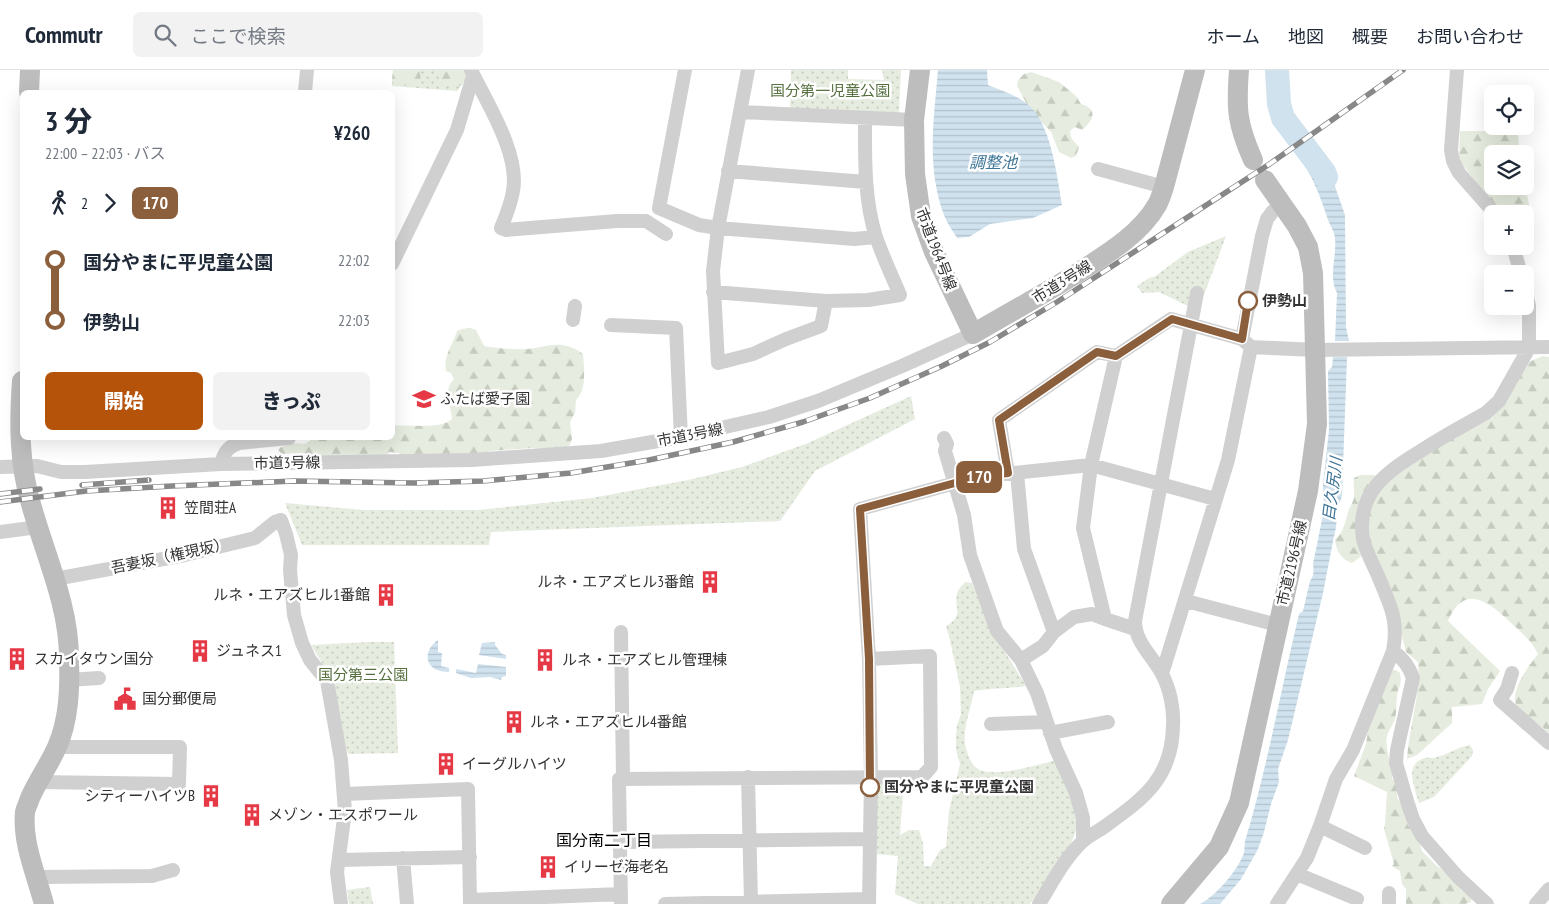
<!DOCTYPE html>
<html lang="ja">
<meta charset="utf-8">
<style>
body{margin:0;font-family:"PT Sans Narrow","Noto Sans JP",sans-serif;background:#f2f2f3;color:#1f2937;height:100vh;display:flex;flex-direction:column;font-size:19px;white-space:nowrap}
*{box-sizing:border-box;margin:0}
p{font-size:16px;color:#747a83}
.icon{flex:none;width:28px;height:28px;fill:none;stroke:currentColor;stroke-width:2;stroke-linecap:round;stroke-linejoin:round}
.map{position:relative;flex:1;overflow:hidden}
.details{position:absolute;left:20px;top:20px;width:375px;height:350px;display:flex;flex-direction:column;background:#fff;border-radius:8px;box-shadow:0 5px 20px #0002}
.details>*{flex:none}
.badge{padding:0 10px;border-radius:8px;font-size:18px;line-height:32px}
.controls{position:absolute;left:1484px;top:15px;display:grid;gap:10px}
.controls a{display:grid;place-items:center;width:50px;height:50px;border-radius:8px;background:#fff;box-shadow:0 5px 20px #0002;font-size:25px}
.map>.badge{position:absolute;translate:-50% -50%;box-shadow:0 0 0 2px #fff}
.legs{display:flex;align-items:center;gap:8px;height:55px;padding:0 25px;font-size:16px}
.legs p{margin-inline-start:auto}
.summary{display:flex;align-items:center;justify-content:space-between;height:85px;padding:0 25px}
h1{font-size:28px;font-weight:800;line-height:38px}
.primary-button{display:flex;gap:10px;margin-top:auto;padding:10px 25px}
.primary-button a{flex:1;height:58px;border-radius:8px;background:#b45309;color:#fff;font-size:20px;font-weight:800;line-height:58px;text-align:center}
.primary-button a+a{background:#f2f2f3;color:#1f2937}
ul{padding:0 25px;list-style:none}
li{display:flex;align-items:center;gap:18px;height:60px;font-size:19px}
li i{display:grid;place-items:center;width:8px;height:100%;margin:0 6px;background:currentColor}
li i::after{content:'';width:12px;height:12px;margin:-6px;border:4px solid;border-radius:50%;background:#fff}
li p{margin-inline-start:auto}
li:first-child i{background:linear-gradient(#0000 50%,currentColor 0)}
li:last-child i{background:linear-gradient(currentColor 50%,#0000 0)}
header{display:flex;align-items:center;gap:30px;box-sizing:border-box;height:70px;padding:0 25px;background:#fff;border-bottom:1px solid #e0e1e3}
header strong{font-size:24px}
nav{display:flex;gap:28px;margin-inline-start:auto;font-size:18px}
.search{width:350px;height:45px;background:#f2f2f3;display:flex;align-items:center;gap:12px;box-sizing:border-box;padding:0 18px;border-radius:8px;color:#747a83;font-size:19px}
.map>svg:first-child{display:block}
</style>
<header>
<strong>Commutr</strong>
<div class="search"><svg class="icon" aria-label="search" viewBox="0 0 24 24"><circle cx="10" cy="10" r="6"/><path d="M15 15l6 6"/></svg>ここで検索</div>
<nav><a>ホーム</a><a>地図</a><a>概要</a><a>お問い合わせ</a></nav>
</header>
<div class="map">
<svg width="1549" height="834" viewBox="0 0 1549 834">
<defs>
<pattern id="grass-dots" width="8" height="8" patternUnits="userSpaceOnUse" patternTransform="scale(1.25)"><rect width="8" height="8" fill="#e6ecdf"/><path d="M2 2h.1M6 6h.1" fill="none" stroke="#c6cbc0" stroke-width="1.8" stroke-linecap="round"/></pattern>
<pattern id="forest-firs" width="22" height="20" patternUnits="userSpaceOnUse" patternTransform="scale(1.25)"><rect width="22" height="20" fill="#e6ecdf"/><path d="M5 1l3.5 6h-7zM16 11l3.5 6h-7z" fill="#c6cbc0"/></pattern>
<pattern id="water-rules" width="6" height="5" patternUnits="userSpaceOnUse" patternTransform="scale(1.25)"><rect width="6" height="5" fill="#cfe2ee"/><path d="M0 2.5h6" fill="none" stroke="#b2c2cd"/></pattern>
</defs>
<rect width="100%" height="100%" fill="#fff"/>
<!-- grass -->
<path fill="url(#grass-dots)" d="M393,0H464L467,7L457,21L392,16Z
M791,0H848V9L884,10L882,0H901L899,43L790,39Z
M1226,166L1204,225L1190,222L1188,236L1159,222L1142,223L1137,216L1149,208L1154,207L1188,182Z
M911,326L915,349L815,401L780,451L491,462L489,475H302L285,433L363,440H478L592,428L688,410L742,397L808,373Z
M965,512L972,513L997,569L1026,616C1008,619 991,618 974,621C971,638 963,657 965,674C967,683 971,697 980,700C997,707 1038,695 1056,690C1063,703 1075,733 1077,747C1079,756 1074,767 1070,775L1030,834H918L895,824L898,786L877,784L874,709H904L900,765L909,760H919L923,773L924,796H931L940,780L946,777L949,741L960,694L956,680V667L957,655L961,644L960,617L950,570L946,556C966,545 952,537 958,521C959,518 963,515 965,512Z
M369,572H394L398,683L348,684L343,667L332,609L311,575Z
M1470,675L1473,680L1472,686L1434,727L1419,733C1415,719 1403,694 1425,688C1429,687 1433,689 1437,687C1448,684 1458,677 1470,675Z
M370,817L373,834H349L347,820Z"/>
<!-- forest -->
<path fill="url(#forest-firs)" d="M393,0H420L421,15L394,16L392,10Z
M439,0H466L467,4L462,15L457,17L452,15H443L438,5Z
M1031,2L1059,12L1076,26L1081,34C1099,39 1093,51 1082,60L1075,57L1070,61L1071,68L1079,77L1076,86L1071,88L1059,82L1051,62L1030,40L1017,16L1018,10L1024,4Z
M1460,61H1503L1518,65L1520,84H1492V116L1525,115L1533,154L1528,167L1525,168V144H1500L1459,90Z
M469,258L476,260L484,276C498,278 512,280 527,279C548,277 562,268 583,284C584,298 587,320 576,330L575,343L570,352L572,369L569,376L561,381L533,378L490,381L484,384L403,387L399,383L389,382L380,391L309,386L305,383L282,384L278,380L279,378L292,373L305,374L314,368H392L393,356C408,354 440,360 452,349C451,335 442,322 454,309L451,303L446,301C443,285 453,275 457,261L462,259Z
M1543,286L1549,287V663C1541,654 1529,650 1521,642C1504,627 1528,597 1538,584C1532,571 1521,562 1510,552C1488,531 1464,513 1448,551L1500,601L1488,619L1482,634L1452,637V653L1417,685L1407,689C1409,657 1421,625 1418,592L1406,582L1400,559L1368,470L1370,434L1393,403L1447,370L1492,348L1507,329L1526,293Z
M1360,405H1375L1376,408L1363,485L1352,493C1342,490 1336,481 1335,470C1337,467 1341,464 1342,461C1345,454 1347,446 1349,439C1351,435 1353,432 1354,428C1355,421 1353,415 1354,408Z
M1390,600H1396L1400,603C1402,617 1399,614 1397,625C1396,633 1397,641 1395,649C1393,655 1388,661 1387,667C1384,681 1394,695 1392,709C1399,714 1399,718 1397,727L1404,739V745L1408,755L1418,768L1422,781L1437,796L1454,809L1461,820L1472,827L1471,832L1465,834H1406V819L1402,814L1400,801L1392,796L1394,794L1384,759L1385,754L1387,722L1354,706L1366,674L1368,661Z"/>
<!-- water -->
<path fill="url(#water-rules)" d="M938,0H987L988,15C1001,20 1015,25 1026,33C1051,51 1057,106 1062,135L1033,148L990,154L969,167L957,168C953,161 947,153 944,145C926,98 934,48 938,0Z
M1269,0H1285L1287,27L1284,28C1281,47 1294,48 1301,61L1288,70L1275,47L1272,39Z
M1314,76L1331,105L1345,145L1346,257L1349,271H1335L1337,223C1328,206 1337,187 1335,169C1335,162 1329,154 1327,147C1320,126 1313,106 1299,88Z
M1333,287H1347L1342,425C1341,431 1338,436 1338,441C1336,450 1337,457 1334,466L1323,523L1288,670L1278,699L1279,712L1271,734L1264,762L1258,779L1248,797L1241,809L1220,834H1200C1216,826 1238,800 1244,783C1245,778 1244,772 1246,768C1268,694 1281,619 1299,544L1303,541L1310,511C1314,506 1314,501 1313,494L1324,440L1323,415L1329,360L1328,301L1332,297Z
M438,570V582L442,583L441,596L449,598V602C445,602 440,601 437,600C422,593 427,577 438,570Z
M495,572V575L502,584L506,585V589L479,585L482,573Z
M478,594L506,597V606L502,607L501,610L490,607L471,608L456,603V599L476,603Z"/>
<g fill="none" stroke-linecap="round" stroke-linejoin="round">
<!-- river -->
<path stroke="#cfe2ee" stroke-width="24" d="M1277,0L1279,34L1283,48L1324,102L1326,107"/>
<!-- street -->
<path stroke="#d0d0d0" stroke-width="14" d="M471,0C487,33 520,84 513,121C511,134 506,146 501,158L506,160L617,151H646L666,164
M685,0L659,138L699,155L718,158L854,169L876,167
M748,0L718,158L713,201L718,293L753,284L786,269L821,256L826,231
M1457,0L1451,80L1453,91L1459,103L1495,144
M305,22L307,0
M740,42L914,50
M1098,99L1164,117
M728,101L866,112
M1513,176L1521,204
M392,194L457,60L473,6
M713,222L826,231L868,230L900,225C892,206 883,187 876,167C864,129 865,89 865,49
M573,250L575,236
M611,255L676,258L681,367
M1242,269L1262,166L1267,149L1273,141L1282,135
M944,368L947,374L945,381L964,445L970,485L997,561L1021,590L1037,623L1056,679L1076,723L1083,748V771
M221,394C224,383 227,377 239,373L289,368
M0,397L37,396L61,402H85L221,394L472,390L601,381L681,367L769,347L818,331L902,296L973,264
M1008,403L999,350L1097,282L1116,286
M1017,403L1024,479L1054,562
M0,462L38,457
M55,509L185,485L255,468L275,452L281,450L286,464L291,485L290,500L294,545L302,573L310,590L327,611L341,690L345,741L337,802L341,834
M1186,531L1278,555
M1135,559L1105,549L1083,458L1091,395L1116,286L1171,249L1242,269L1251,277L1316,280L1549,277
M621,562L623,708
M1393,581C1403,588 1409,596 1413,608L1397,680L1396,693L1407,731L1413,749L1422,766L1458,807L1487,834
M1021,590L1043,576L1054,562L1074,547L1092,544L1105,549
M1512,603L1507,619L1500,630L1549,673
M1162,604L1228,390L1251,277
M69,610L99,608
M991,654L1047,652
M1050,663L1108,652
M748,707L751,832
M37,712L179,714L180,677H57
M344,724L468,719L470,834
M1320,756L1365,778
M620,772L869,769
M403,788L407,834
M340,790L470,787
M1297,804L1357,829
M36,807L152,806L173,800
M1389,823V834
M470,830L621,824
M621,834L619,709L922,707L931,697L930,586L869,589
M665,834L869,829
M869,834L871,707L869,589L860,439L955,413L965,408L1091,395L1215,429
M1039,834C1052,813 1064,789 1082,772C1088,766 1097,762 1104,757C1143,729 1172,709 1173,656C1174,639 1170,619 1162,604C1153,586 1135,573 1135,551L1197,223
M1277,834L1307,788L1320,756L1336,709L1353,680L1393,581C1399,550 1390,535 1379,508C1374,496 1366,482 1363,469C1355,420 1391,399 1427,377C1446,365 1466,354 1486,343L1499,331L1529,278V236L1525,218
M1536,834L1549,819"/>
<!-- secondary -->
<path stroke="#bdbdbd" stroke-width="20" d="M920,0L914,50L915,104L921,146L934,182L973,264C1007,244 1042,225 1076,204C1104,186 1140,165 1157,135C1160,130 1162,123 1164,117L1195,0
M1239,0C1236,39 1237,54 1253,90
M29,22L30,0
M22,311C19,352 19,394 31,434C45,485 69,535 69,588C70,618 69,650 57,677C49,695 38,710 30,728C29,732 26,737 25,742C22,773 36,804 44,834
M1171,834L1219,777L1239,733L1308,421L1317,354L1313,203L1308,177L1297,156L1265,110"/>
<defs>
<path id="rail" d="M82,415L149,410
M0,424L40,419
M0,432L86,421L172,416L294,411L414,413L483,411L571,403L649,390L733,372L803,352L870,328L942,296L990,272L1057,232L1271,93L1403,0"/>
</defs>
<!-- rail casing -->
<use href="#rail" stroke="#888" stroke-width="5.5"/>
<!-- rail -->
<use href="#rail" stroke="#fff" stroke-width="4" stroke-dasharray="11" stroke-linecap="butt"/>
</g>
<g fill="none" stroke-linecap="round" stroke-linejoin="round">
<defs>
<path id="line-1" d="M870,717L869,589L860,439L955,413L965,408L1008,403L999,350L1097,282L1116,286L1172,249L1242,269L1248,231"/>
</defs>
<!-- line-1 casing -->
<use href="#line-1" stroke="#fff" stroke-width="11"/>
<!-- line-1 -->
<use href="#line-1" stroke="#8b5e3c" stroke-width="8"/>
</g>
<!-- icons -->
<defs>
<symbol id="school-bare" viewBox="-9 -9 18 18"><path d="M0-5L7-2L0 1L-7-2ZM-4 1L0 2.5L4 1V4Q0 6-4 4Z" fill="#e63946" stroke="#fff" stroke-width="2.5" paint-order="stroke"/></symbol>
<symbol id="building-bare" viewBox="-9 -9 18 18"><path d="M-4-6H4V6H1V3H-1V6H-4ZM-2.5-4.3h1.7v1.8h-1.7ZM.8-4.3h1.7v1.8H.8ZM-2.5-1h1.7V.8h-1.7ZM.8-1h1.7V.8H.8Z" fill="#e63946" stroke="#fff" stroke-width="2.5" paint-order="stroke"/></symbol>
<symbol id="civic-bare" viewBox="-9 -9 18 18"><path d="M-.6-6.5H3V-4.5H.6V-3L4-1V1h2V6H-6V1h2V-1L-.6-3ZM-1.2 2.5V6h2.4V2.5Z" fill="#e63946" stroke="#fff" stroke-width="2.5" paint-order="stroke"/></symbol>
</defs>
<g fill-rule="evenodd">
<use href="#school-bare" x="408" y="313" width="32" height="32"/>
<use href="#building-bare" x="152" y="422" width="32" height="32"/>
<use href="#building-bare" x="694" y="496" width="32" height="32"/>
<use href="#building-bare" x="370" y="509" width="32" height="32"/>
<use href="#building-bare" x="184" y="565" width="32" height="32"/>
<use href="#building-bare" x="1" y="573" width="32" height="32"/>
<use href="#building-bare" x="529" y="574" width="32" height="32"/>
<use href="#civic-bare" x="109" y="613" width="32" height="32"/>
<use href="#building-bare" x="498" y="636" width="32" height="32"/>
<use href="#building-bare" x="430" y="678" width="32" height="32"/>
<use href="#building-bare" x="195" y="710" width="32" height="32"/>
<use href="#building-bare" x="236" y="729" width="32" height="32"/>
<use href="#building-bare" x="532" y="781" width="32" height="32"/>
</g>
<!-- markers -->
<g fill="#fff" stroke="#8b5e3c" stroke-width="2.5">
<circle cx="1248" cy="231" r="9"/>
<circle cx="870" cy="717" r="9"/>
</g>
<g text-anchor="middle" stroke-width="5" stroke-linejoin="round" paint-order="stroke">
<!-- park labels -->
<g font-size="15" fill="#56703f" stroke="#fff">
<text x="830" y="26">国分第一児童公園</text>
<text x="363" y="610">国分第三公園</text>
</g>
<!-- street labels -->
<g font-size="15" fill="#333" stroke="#fff">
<text transform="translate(936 179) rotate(69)" y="5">市道1964号線</text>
<text transform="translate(1062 212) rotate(-32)" y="5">市道3号線</text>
<text transform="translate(690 365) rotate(-11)" y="5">市道3号線</text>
<text transform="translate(287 393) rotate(-1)" y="5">市道3号線</text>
<text transform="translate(170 486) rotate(-12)" y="5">吾妻坂（権現坂）</text>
<text transform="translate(1292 493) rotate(-77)" y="5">市道2196号線</text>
</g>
<!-- stop labels -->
<g font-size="15" font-weight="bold" fill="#333" stroke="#fff" text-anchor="start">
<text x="1262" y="236">伊勢山</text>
<text x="884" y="722">国分やまに平児童公園</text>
</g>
<!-- poi labels -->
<g font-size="15" fill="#333" stroke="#fff" text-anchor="start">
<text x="440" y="334">ふたば愛子園</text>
<text x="184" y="443">笠間荘A</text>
<text x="694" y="517" text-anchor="end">ルネ・エアズヒル3番館</text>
<text x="370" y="530" text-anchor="end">ルネ・エアズヒル1番館</text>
<text x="216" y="586">ジュネス1</text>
<text x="34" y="594">スカイタウン国分</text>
<text x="562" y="595">ルネ・エアズヒル管理棟</text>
<text x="142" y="634">国分郵便局</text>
<text x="530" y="657">ルネ・エアズヒル4番館</text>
<text x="462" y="699">イーグルハイツ</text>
<text x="195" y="731" text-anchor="end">シティーハイツB</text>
<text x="268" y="750">メゾン・エスポワール</text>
<text x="564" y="802">イリーゼ海老名</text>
</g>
<!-- water labels -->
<g font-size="16" font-style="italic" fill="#3f7597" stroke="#fff">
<text x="993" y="98">調整池</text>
<text transform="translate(1332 419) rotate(-83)" y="6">目久尻川</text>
</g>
<!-- neighbourhood labels -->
<g font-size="16" fill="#000" stroke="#fff">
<text x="604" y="776">国分南二丁目</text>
</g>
</g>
</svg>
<div class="controls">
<a><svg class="icon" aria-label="locate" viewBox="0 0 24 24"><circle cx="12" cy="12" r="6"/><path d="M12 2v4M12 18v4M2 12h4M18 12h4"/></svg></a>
<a><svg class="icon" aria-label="layers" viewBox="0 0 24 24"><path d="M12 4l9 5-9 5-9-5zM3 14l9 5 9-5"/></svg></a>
<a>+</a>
<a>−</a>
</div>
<b class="badge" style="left:979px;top:407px;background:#8b5e3c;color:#fff">170</b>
<section class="details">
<div class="summary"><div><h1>3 分</h1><p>22:00 – 22:03 · バス</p></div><b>¥260</b></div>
<div class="legs"><svg class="icon" aria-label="walk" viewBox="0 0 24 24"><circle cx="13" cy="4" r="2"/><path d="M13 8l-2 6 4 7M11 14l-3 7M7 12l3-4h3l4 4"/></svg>2<svg class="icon" aria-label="forward" viewBox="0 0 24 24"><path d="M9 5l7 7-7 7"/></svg><b class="badge" style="background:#8b5e3c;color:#fff">170</b></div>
<ul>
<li><i style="color:#8b5e3c"></i><b>国分やまに平児童公園</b><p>22:02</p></li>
<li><i style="color:#8b5e3c"></i><b>伊勢山</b><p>22:03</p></li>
</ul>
<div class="primary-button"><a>開始</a><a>きっぷ</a></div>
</section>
</div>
